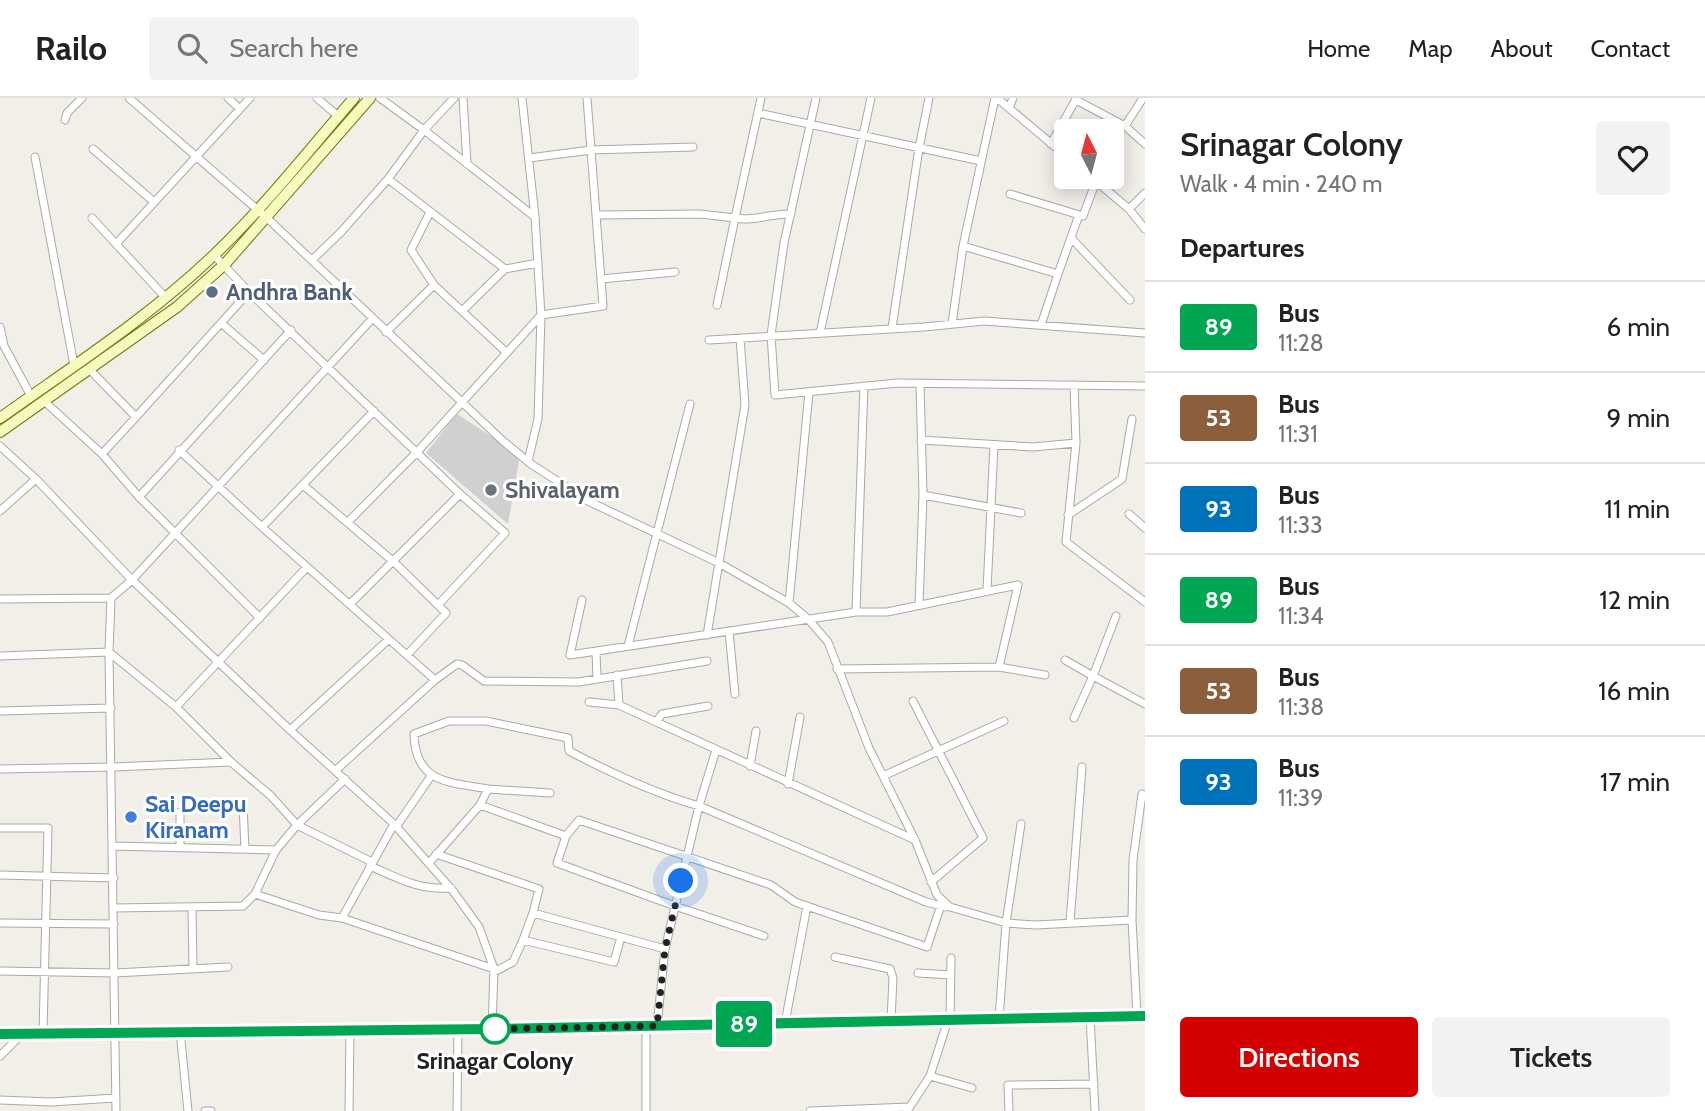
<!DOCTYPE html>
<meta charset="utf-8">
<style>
body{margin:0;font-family:Cabin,sans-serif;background:#f2f2f2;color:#222;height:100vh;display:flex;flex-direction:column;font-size:26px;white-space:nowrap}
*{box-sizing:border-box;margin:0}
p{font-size:23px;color:#767676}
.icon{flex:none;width:38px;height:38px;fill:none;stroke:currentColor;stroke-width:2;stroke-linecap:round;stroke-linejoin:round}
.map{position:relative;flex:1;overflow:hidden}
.panel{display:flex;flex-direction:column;background:#fff;width:560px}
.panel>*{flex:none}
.badge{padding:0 14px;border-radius:5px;font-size:24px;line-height:46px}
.needle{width:46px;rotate:354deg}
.fabs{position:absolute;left:1054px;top:21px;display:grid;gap:14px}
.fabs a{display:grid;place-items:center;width:70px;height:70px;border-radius:7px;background:#fff;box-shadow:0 4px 18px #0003;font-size:35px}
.you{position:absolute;width:35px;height:35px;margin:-18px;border:5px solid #fff;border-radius:50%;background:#1a73e8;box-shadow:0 0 0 10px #1a73e833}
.map>.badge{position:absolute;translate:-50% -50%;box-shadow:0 0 0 4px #fff}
h2{padding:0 35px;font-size:26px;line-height:63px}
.round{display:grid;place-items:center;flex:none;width:74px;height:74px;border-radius:7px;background:#f2f2f2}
.head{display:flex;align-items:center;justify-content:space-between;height:119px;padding:0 35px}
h1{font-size:33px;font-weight:600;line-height:52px}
.button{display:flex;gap:14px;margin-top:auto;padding:14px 35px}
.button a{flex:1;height:80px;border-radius:7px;background:#d40000;color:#fff;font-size:28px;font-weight:600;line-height:80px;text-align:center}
.button a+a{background:#f2f2f2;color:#222}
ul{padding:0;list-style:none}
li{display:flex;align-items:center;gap:21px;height:91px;padding:0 35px;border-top:2px solid #e0e0e0}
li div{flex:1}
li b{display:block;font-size:26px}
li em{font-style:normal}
li .badge{min-width:77px;font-weight:700;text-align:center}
header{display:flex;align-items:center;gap:42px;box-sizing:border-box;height:98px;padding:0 35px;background:#fff;border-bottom:2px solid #e0e0e0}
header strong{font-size:33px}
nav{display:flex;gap:38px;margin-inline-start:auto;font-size:24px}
.search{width:490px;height:63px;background:#f2f2f2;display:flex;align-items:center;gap:18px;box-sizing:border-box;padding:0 24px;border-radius:7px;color:#767676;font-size:26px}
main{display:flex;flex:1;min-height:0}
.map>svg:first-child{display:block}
</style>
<header>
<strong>Railo</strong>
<div class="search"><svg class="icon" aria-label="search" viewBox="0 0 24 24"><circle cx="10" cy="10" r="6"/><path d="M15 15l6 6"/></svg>Search here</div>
<nav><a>Home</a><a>Map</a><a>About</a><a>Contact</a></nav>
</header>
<main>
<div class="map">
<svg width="1145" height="1013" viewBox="0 0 1145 1013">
<rect width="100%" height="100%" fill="#f2efe9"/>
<!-- religious -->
<path fill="#d0d0d0" d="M457,316L520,357L508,426L426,355Z"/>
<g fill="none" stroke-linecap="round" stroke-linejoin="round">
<defs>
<path id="minor" d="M129,0L267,120L503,343L531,366L588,403L719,465L789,505L808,521L828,544L869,650L915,742L937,797L950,809L1006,825L1036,827L1132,822L1137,918
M228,0L240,11
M317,0L338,18
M380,0L424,32L535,119
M463,0L467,66
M522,0L535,119L541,217L603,208L587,0
M816,0L784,145L771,237L775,297L898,285L1145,288
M995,0L963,148L1058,176L1041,227
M997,0L1066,58
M1076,2L1125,28L1145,46
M1009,10L1013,0
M758,15L981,63
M65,22L67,15L82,0
M1125,28L1143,0
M1051,46L1076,1
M93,51L154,104
M35,59L74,267
M529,60L591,52L693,49
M1091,79L1129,111L1145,131
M388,81L505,171
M1010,96L1083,118L1096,83
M1129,111L1145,95
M430,114L411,152L434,187
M596,117L700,116L735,120L761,0
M92,120L165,199
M1072,141L1130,202
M116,146L250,0
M214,157L249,194L460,396L505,435L438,507
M312,162L341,134L388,81L424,32L454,0
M1058,176L1079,117
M601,181L675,174
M717,207L735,120C754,124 771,115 791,116
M462,213L505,171L538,165
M221,225L264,262
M952,226L963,148
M0,229L4,248L31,298
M892,230L919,50L929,0
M386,234L434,187L506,254
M820,235L871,0
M709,242L924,229L984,223L1145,235
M90,272L136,319L249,194
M1074,287L1076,345
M44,303L102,356L139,399L260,520
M921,342L1033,349L1076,345L1066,444L1145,504
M0,348L36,381L132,482L290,632L394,726L453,793L479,829L494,871L492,931
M179,352L262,429L435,582
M102,356L136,319
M528,363L538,321L541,217
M303,387L394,464L446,515L407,557
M923,397L1021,415
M139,399L291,232
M0,413L36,381
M1129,416L1145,430
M1068,417L1122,381L1132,321
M348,424L418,353L541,217
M262,429L374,313
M987,492L994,347
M0,501L111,500
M582,502L570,557L856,514H887L1018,487L999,569L837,571
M789,505L809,294
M350,506L460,396
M919,507L923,397L920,286
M856,514L864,288
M1116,518L1093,578L1145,606
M729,533L735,596
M707,537L745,307L740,240
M628,548L690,306
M596,553L597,580
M0,558L109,554L176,609L231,664L271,698L297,727L372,764
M1065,562L1093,578L1074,620
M999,569L1045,577
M617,577L619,607L915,742
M913,603L983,740L931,784
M589,604L619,607
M176,609L307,469
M0,613L111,610
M656,624L662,616L708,608
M290,632L388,542
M750,668L756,633
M0,671L113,669L231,664
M335,673L435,582L457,566L462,567L484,583L579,584L707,563
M883,678L1004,623
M788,686L800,619
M488,691C450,684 415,686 414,636L449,623H486L568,640L569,653C611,675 653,695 699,708L926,804L946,809
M243,707L245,751
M480,707L488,691L550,695
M396,729L431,678
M0,730H48L43,935
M566,738L579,722L771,787L795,804L927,849L941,807
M113,748L276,752L297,727L345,681
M180,750V714
M436,756L539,791L533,815L665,851
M429,765L480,707L566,738L557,765L675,808L764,838
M370,768C400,781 418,792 451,790
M0,777L114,780
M255,796L319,817L342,820L494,871
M114,810L243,808L255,796L276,752
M192,810L193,871
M342,820L394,726
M1132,822L1133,762L1142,696
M1070,824L1082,669
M0,825L114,826
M523,842L533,815
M835,859L890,871L893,880L891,923
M0,873L115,875L228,869
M494,874L513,864L523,842L614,864L621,839
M918,875L951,877
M1090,919L1095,1013
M999,921L1006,825L1021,726
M950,922L951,860
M785,925L807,808
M657,928L665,851L699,708L716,652
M180,933L188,1013
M0,958L22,936
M930,978L972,990
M0,1002L51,1004L116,1000
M116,1013L109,554L111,500L132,482L372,221
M205,1013H211
M349,1013L350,931
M457,1013L458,931
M646,1013V928
M810,1013L909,1009
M907,1013L930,978L948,922
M1009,1013L1008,987L1094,986"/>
<path id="tertiary" d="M0,936L492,931L1145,918"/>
<path id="secondary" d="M0,320C73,268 151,218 216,155C266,107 309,52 354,0
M0,334L177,209L225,166L370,0"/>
</defs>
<!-- minor casing -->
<use href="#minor" stroke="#a9a9a9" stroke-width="9"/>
<!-- tertiary casing -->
<use href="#tertiary" stroke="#a9a9a9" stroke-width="11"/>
<!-- secondary casing -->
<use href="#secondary" stroke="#707d05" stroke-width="12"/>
<!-- minor -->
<use href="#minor" stroke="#fff" stroke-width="7"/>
<!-- tertiary -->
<use href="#tertiary" stroke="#fff" stroke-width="10"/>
<!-- secondary -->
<use href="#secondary" stroke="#f7fabf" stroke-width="10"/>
</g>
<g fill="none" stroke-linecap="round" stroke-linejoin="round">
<defs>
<path id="line" d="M0,936L492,931L1145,918"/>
</defs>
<!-- line casing -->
<use href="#line" stroke="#fff" stroke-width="16"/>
<!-- line -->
<use href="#line" stroke="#00a651" stroke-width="10"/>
<!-- walk -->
<path stroke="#222" stroke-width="7" stroke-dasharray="0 12.6" d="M495,931H492L657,928L665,851L681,783"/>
</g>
<!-- markers -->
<circle fill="#5c6f8a" stroke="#fff" stroke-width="2.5" cx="212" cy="194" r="7"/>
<circle fill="#6b7280" stroke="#fff" stroke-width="2.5" cx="491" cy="392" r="7"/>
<circle fill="#3f7fe0" stroke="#fff" stroke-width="2.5" cx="131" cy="719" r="7"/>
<circle fill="#fff" stroke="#00a651" stroke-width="3.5" cx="495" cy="931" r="14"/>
<g text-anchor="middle" stroke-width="6" stroke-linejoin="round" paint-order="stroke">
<!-- service labels -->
<g font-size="23" font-weight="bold" fill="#4e5e75" stroke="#fff" text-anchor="start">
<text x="226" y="202">Andhra Bank</text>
</g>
<!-- worship labels -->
<g font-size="23" font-weight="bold" fill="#5b616d" stroke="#fff" text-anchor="start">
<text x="505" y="400">Shivalayam</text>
</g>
<!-- shop labels -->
<g font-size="23" font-weight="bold" fill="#366cbe" stroke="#fff" text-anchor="start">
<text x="145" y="714">Sai Deepu<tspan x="145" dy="26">Kiranam</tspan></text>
</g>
<!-- stop labels -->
<g font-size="23" font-weight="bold" fill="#222" stroke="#fff">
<text x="495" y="971">Srinagar Colony</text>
</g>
</g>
</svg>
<div class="fabs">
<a><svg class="needle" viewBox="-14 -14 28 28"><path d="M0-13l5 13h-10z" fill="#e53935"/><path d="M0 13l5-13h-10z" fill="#767676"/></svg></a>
</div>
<div class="you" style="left:681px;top:783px"></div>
<b class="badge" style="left:744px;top:926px;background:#00a651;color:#fff">89</b>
</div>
<section class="panel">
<div class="head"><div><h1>Srinagar Colony</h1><p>Walk · 4 min · 240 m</p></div><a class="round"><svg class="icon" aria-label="heart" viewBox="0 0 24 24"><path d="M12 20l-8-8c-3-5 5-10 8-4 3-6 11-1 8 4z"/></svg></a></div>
<h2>Departures</h2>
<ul>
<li><span class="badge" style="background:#00a651;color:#fff">89</span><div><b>Bus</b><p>11:28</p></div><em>6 min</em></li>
<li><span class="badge" style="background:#8b5e3c;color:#fff">53</span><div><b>Bus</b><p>11:31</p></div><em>9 min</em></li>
<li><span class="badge" style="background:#0072bc;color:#fff">93</span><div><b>Bus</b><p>11:33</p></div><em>11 min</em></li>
<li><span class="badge" style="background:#00a651;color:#fff">89</span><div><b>Bus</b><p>11:34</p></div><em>12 min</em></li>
<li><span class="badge" style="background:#8b5e3c;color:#fff">53</span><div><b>Bus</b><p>11:38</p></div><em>16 min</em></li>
<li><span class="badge" style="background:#0072bc;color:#fff">93</span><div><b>Bus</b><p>11:39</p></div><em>17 min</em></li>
</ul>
<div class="button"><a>Directions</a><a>Tickets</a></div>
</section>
</main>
